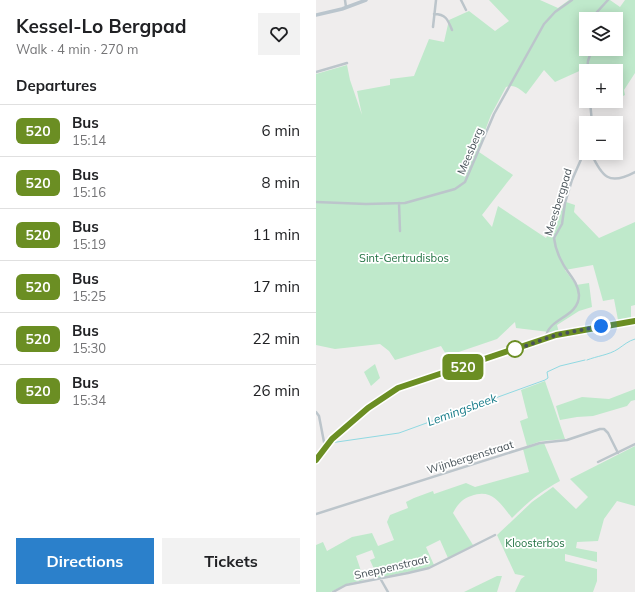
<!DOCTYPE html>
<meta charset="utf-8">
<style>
body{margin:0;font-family:Mulish,sans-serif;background:#f2f2f2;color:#202124;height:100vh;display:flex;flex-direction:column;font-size:15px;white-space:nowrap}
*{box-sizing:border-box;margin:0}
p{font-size:13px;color:#757577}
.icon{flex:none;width:22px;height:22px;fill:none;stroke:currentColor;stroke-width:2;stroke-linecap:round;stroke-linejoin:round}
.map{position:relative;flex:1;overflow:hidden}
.drawer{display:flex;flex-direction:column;background:#fff;width:316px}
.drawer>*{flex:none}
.badge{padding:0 8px;border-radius:6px;font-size:14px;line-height:26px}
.buttons{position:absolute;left:263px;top:12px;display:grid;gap:8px}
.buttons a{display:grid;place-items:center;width:44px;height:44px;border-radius:0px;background:#fff;box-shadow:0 2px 10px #0003;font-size:20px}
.you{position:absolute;width:20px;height:20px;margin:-10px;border:3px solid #fff;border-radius:50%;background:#1a73e8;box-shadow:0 0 0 6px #1a73e833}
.map>.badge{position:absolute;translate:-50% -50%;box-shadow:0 0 0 2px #fff}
h2{padding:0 16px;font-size:15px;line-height:36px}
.round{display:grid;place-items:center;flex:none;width:42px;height:42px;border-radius:0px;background:#f2f2f2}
.overview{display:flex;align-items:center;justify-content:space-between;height:68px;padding:0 16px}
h1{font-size:19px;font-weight:700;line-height:30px}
.cta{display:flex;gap:8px;margin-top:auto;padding:8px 16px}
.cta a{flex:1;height:46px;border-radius:0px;background:#2b80cb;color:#fff;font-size:16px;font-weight:700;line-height:46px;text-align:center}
.cta a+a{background:#f2f2f2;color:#202124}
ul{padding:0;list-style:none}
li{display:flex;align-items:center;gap:12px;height:52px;padding:0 16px;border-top:1px solid #e0e0e0}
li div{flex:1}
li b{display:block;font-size:15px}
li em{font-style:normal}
li .badge{min-width:44px;font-weight:700;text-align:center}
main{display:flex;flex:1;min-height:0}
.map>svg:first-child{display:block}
</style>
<main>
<section class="drawer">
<div class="overview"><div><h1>Kessel-Lo Bergpad</h1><p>Walk · 4 min · 270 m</p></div><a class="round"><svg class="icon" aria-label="heart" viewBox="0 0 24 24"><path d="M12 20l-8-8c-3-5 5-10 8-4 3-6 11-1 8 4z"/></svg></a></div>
<h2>Departures</h2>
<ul>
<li><span class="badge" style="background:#6b8e23;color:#fff">520</span><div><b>Bus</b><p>15:14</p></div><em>6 min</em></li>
<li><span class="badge" style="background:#6b8e23;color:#fff">520</span><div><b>Bus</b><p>15:16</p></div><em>8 min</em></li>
<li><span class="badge" style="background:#6b8e23;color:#fff">520</span><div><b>Bus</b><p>15:19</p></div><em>11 min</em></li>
<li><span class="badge" style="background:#6b8e23;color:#fff">520</span><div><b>Bus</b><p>15:25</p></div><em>17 min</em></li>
<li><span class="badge" style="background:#6b8e23;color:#fff">520</span><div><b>Bus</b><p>15:30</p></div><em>22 min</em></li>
<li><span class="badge" style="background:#6b8e23;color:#fff">520</span><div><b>Bus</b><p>15:34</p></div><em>26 min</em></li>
</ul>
<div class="cta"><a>Directions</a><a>Tickets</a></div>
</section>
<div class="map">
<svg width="319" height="592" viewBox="0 0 319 592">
<rect width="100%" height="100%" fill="#efeded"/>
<!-- green -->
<path fill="#bfe9cb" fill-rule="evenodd" d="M173,0H224L242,8L253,0H294L304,7L309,0H319V73L308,90L309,95L305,97L300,92V71H272L270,68L239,82L228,70L210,94C203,89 199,84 190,87L175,115L161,152H163L197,175L166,215L176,227L182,206L230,238L250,202L259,205L258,212L283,238L319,222V305L315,306V318L302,320L298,299L287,301L277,265L249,270L260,285L273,283L276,307L263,311L241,325L243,333L233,334V332L200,328L199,322L181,339L131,356L125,346L79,360L73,351L64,344L19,349L0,345V74L31,65L34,80L46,115L41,91L74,85V79L98,76L113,39L128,42L133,20L153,11L179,31L193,21ZM270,19H300V49H270Z
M59,364L64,378L55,386L48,372Z
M229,381L249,439L225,441L211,446L204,421L212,418L205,390Z
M319,389V400L315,401L311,406L277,416L261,417L244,420L240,406L266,397L293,399Z
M228,443L244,481C224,492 212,502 196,518C184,503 176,488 155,496C146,499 141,505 137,513L157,545L132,558L124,540L110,547L118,565L106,569L62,578L54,560L59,558L56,550L40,556L48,580L31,584L15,592H0V545L7,542L11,551L36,537L56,533L62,546L78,540L71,522L74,515L92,508L90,502L98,498L117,491L118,494L150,483L159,487L213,472L207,449Z
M319,446V506L301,501L288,519L282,541L261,542L260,548L281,552V562L249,554V561L281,569V581L277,592H199L205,579L209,576L199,574L181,535L216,502L237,487L260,509L272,497L254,479Z
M181,576H186L181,592H148Z"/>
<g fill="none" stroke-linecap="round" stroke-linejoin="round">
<!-- stream -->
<path stroke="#90d9e2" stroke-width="1" d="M271,360C281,356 293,355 302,349C308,345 312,341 319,339
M14,443L83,433L229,380L232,378L231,372L244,366L269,360"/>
<!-- street -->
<path stroke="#bcc5cb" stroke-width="2.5" d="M29,0L30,7
M145,0L150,10
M118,14C130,14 132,20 136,30
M277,19L281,12L292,0
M117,27L120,0
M271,71L272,61L276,49
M0,72L31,63
M274,101L276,123
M275,153C286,177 293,186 319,172
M0,202L50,204L89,203L139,189L149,182L178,114L228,24L239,12L256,0
M83,203L84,231
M230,338C231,318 263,318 263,295C262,281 251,273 246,262C242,255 239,246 238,238L246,224L249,203L256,180L270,148
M0,412L3,416L8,442L11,444
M282,462L319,444
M0,514L224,443L251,440L284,429H288L292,433L302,453
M64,578L72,592
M17,592L30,585L92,573L113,568L179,535"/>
<!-- secondary -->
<path stroke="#bac5cd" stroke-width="3.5" d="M0,15L26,9L50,0
M0,460L15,439L52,408L82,388L240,335L319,321"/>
</g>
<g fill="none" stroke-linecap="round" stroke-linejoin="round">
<defs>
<path id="line" d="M0,460L16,439L52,408L82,388L240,335L319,321"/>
</defs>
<!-- line casing -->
<use href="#line" stroke="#fff" stroke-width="9"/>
<!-- line -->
<use href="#line" stroke="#6b8e23" stroke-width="6"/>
<!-- walk -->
<path stroke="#475258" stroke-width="4" stroke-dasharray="0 7.2" d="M199,349L198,350L240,335L285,326"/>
</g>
<!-- markers -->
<circle fill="#fff" stroke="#6b8e23" stroke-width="2" cx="199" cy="349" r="8"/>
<g text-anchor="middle" stroke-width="3.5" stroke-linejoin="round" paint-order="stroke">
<!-- street labels -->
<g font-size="11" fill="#475258" stroke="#fff">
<text transform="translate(154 151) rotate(-67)" y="4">Meesberg</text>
<text transform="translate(242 202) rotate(-73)" y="4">Meesbergpad</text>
<text transform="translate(154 457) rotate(-17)" y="4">Wijnbergenstraat</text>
<text transform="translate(75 567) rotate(-13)" y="4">Sneppenstraat</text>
</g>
<!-- park labels -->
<g font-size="11" fill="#207141" stroke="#fff">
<text x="88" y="262">Sint-Gertrudisbos</text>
<text x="219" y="547">Kloosterbos</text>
</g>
<!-- water labels -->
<g font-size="12" font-style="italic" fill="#197d8a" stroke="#fff">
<text transform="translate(146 410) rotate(-20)" y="4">Lemingsbeek</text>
</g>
</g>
</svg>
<div class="buttons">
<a><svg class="icon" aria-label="layers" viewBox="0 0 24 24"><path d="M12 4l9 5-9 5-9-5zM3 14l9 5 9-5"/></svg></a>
<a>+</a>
<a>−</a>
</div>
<div class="you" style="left:285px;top:326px"></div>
<b class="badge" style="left:147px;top:367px;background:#6b8e23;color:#fff">520</b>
</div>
</main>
